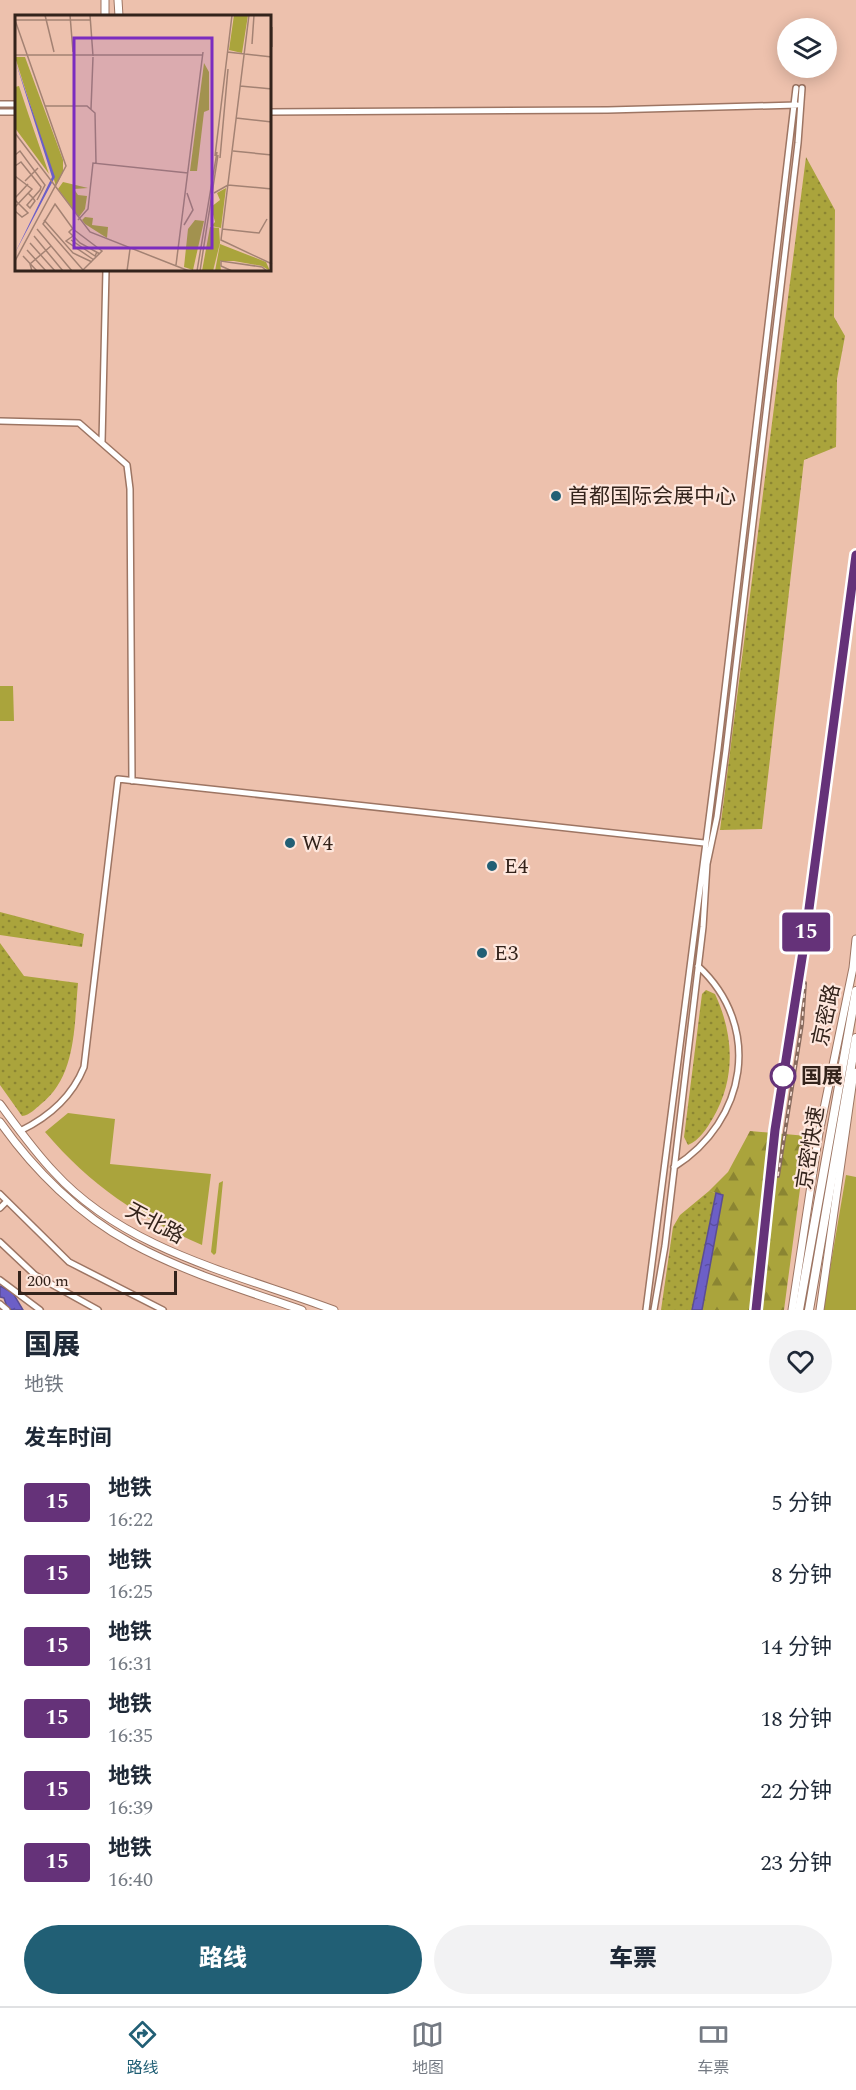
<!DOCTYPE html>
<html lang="zh">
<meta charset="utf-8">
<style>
body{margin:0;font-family:Spectral,"Noto Sans SC",serif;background:#f2f2f3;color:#1f2937;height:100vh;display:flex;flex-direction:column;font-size:22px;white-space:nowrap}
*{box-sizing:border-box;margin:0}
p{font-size:20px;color:#747a83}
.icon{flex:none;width:33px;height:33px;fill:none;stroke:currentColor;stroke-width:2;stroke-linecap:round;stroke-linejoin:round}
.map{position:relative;height:1310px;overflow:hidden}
.details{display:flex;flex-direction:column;background:#fff;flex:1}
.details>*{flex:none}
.badge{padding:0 12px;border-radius:4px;font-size:21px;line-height:39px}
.buttons{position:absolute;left:777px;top:18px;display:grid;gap:12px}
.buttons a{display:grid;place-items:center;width:60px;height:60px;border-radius:50%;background:#fff;box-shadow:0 3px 15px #0003;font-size:30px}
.scale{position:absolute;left:18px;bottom:15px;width:159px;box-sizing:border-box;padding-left:6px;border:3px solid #33231b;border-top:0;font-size:16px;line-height:21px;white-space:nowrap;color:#33231b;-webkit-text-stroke:4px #fee7dd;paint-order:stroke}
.map>.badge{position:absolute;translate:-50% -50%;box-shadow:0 0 0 3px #fff}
h2{padding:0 24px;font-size:22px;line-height:54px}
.round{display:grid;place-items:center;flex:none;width:63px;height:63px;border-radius:32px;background:#f2f2f3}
.headline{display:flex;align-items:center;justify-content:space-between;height:102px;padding:0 24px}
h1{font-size:28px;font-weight:800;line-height:45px}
.cta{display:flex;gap:12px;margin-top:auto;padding:12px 24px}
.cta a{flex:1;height:69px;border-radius:36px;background:#215f75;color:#fff;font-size:24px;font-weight:800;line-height:69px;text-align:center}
.cta a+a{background:#f2f2f3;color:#1f2937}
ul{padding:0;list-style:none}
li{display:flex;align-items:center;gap:18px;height:72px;padding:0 24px}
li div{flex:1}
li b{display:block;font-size:22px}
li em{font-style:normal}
li .badge{min-width:66px;font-weight:700;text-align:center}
.dock{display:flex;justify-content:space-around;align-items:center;height:84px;border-top:2px solid #e0e1e3;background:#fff;font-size:16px;color:#747a83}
.dock a{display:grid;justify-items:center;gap:3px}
.dock .on{color:#215f75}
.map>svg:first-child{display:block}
</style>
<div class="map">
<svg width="856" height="1310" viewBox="0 0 856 1310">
<defs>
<pattern id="forest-firs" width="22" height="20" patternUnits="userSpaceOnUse" patternTransform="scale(1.5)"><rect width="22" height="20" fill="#aaa43c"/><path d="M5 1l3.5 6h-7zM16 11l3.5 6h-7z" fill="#8b8532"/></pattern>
<pattern id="park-dots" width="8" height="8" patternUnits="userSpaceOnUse" patternTransform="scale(1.5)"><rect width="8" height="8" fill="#aaa43c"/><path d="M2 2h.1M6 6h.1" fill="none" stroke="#8b8532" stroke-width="1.8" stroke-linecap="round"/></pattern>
<pattern id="water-ripples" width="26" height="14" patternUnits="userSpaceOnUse" patternTransform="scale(1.5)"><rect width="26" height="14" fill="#6c5fc7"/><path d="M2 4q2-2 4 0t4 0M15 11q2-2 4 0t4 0" fill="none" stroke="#594ea1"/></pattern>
</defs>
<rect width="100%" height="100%" fill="#edc1ad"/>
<!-- green -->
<path fill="#aaa43c" d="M0,686H13L14,721H0Z
M68,1113L115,1119L110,1164L211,1174L202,1245C138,1217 91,1186 45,1132Z
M846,1175L856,1177V1310H823Z
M223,1181L216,1253L214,1255L211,1252L219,1183Z"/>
<!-- forest -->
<path fill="url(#forest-firs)" d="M750,1131L807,1136L784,1310H702L723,1195L709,1191L728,1172Z"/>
<!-- park -->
<path fill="url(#park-dots)" d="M806,157L835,210L834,317L845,336L837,379L836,447L804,460L762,829L720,830Z
M0,912L84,934L82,947L0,935Z
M0,943L24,976L78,983C74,1024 77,1076 41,1104C35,1109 30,1115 22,1116L0,1085Z
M706,990L715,994C734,1035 736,1078 713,1118C707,1128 699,1141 688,1145L684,1137L702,994Z
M709,1191L716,1193L692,1310H661L673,1227L680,1215Z"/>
<!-- water -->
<path fill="url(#water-ripples)" stroke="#5b4d93" stroke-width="1.5" d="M716,1193L723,1195L702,1310H692Z
M0,1286L13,1293L23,1310H8L4,1298L0,1297Z"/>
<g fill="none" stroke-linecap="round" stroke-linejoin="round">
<defs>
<path id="minor" d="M0,104H16
M0,112H16
M270,112L608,110L797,105
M0,421L79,423L127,465L130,489L132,781
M102,442L106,270
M20,1131C49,1117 72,1097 84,1067L118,779L704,843
M674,1167C747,1121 763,1026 698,966
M0,1194L69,1262L163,1310
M0,1208L7,1201
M0,1242L35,1275L98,1310
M0,1280L40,1310
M0,1304L7,1310
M646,1310L718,749L796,88
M654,1310L665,1246L686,1069L703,927L707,864L717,817L726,750L798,143L802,88"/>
<path id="major" d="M105,0V16
M118,0L119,16
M0,1104C17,1127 34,1151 54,1172C126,1251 238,1274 334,1310
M0,1122C33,1169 80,1216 131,1243C184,1272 244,1290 302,1310
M792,1310L819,1133L853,968L856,939
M820,1310L854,1072"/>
<path id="highway" d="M799,1310L856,991
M809,1310L856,1038"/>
</defs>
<!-- minor casing -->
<use href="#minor" stroke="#9d7563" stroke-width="8"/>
<!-- major casing -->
<use href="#major" stroke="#9d7563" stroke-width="9"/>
<!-- highway casing -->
<use href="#highway" stroke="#9d7563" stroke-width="10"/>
<!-- minor -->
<use href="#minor" stroke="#fff" stroke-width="5"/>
<!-- major -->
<use href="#major" stroke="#fff" stroke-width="7"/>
<!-- highway -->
<use href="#highway" stroke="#fff" stroke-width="8"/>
<defs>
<path id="rail" d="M778,1176L802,1024L805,983
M756,1310L775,1130L805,939L856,554"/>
</defs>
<!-- rail casing -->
<use href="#rail" stroke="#876a5d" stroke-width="4"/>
<!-- rail -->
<use href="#rail" stroke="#fee7dd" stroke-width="1.5" stroke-dasharray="4.5" stroke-linecap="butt"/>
</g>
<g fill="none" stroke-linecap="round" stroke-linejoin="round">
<defs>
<path id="line" d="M756,1310L775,1130L805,939L856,555"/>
</defs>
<!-- line casing -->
<use href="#line" stroke="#fff" stroke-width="14"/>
<!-- line -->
<use href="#line" stroke="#653279" stroke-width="9"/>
</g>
<!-- markers -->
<g fill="#215f75" stroke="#fee7dd" stroke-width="2">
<circle cx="556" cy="496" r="6"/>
<circle cx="290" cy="843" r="6"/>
<circle cx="492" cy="866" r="6"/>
<circle cx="482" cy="953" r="6"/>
</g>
<circle fill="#fff" stroke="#653279" stroke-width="3" cx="783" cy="1076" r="12"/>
<g text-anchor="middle" stroke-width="4.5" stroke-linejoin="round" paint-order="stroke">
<!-- poi labels -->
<g font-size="21" fill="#33231b" stroke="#fee7dd" text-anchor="start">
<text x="568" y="503">首都国际会展中心</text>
<text x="302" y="850">W4</text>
<text x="504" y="873">E4</text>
<text x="494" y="960">E3</text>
</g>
<!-- street labels -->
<g font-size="21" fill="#33231b" stroke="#fee7dd">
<text transform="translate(826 1015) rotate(-78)" y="7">京密路</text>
<text transform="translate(810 1148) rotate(-81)" y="7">京密快速</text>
<text transform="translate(155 1223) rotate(28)" y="7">天北路</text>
</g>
<!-- stop labels -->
<g font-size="21" font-weight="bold" fill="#33231b" stroke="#fee7dd" text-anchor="start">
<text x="801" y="1083">国展</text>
</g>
</g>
<!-- overview -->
<g transform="translate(15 15)">
<rect width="256" height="256" fill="#edc1ad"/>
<path d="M4,71L14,101L34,159L0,113V72ZM70,202L78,203L77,210L93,212L92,223L70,209L67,205ZM195,212L204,213L205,228L198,256H187ZM205,229L251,247L255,256L247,251L219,246H205L206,256H200Z" fill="#aaa43c"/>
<path d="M219,0H233L227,38L214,35ZM180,205L189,206L178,255L169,252L173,214Z" fill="#aaa43c"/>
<path d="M0,42H10L48,145V157L41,171ZM189,48L194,57V95L189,97L182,156H175ZM48,167L73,173L59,174L63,180L72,181L70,194L64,202L43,174ZM211,173L206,213L196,211L200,207L196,192L205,185L202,178Z" fill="#aaa43c"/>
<path d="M0,45L40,162L0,238L37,162Z" fill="#6c5fc7"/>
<path fill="none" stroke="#a38273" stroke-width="1.5" d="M30,0L39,37M55,0L58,37M75,0L78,41M234,0L206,225L257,249M0,5L51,151L0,246M0,5H75M257,12V32M237,29L239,0M212,37L257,42M0,40H188M225,71L257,74M30,91H72L80,98L81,148M76,94L78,42M221,103L257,107M0,118L75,217L174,256M218,136L257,140M0,140L5,136L30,170L22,185M200,141L217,0M205,143L213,54M0,151L6,147L26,172L25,175L18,183L12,190L15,193L20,186L18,183L13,178M0,161L17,174L0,192M10,166L23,153M199,178L213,170L257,174M0,183L13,169M0,185L13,198L7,202L0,196M40,189L58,214L87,236L68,255L28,209ZM29,205L58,238L77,247M63,205L73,194L78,148L173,158M169,210L178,195L172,178M22,214L57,256M57,214L54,217L65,228L85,239M207,214L244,218L252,204M19,221L48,256M58,221L51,226L79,245M56,225L80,241L82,237M15,228L40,256M12,235L31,256M8,241L22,256M161,250L188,37M17,256L15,249L36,231M112,256L115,234M182,256L202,137M185,256L203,140M217,256L206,251V246L247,252L252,256"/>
<path fill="#7b2cbf" fill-opacity="0.15" stroke="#7b2cbf" stroke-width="3" d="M59,23H197V233H59Z"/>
<rect width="256" height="256" fill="none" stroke="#33231b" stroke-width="3"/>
</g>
</svg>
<div class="buttons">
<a><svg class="icon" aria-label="layers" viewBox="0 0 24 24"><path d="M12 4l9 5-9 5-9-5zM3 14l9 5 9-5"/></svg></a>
</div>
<div class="scale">200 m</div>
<b class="badge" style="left:806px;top:932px;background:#653279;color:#fff">15</b>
</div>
<section class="details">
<div class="headline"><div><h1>国展</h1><p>地铁</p></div><a class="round"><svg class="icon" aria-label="heart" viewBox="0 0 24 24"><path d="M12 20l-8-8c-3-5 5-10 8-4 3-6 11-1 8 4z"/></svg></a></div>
<h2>发车时间</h2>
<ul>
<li><span class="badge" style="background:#653279;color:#fff">15</span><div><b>地铁</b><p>16:22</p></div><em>5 分钟</em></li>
<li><span class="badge" style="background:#653279;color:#fff">15</span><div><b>地铁</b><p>16:25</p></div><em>8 分钟</em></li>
<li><span class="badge" style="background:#653279;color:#fff">15</span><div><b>地铁</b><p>16:31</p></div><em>14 分钟</em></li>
<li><span class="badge" style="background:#653279;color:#fff">15</span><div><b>地铁</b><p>16:35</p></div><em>18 分钟</em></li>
<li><span class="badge" style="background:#653279;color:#fff">15</span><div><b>地铁</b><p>16:39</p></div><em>22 分钟</em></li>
<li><span class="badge" style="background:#653279;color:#fff">15</span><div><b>地铁</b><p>16:40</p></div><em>23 分钟</em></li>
</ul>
<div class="cta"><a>路线</a><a>车票</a></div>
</section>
<nav class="dock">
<a class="on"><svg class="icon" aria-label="directions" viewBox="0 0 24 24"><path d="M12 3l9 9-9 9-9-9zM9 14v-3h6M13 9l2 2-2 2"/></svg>路线</a>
<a><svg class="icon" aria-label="map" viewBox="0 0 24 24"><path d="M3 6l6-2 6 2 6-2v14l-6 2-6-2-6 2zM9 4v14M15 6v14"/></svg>地图</a>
<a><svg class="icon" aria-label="tickets" viewBox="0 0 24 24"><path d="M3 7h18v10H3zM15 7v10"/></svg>车票</a>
</nav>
